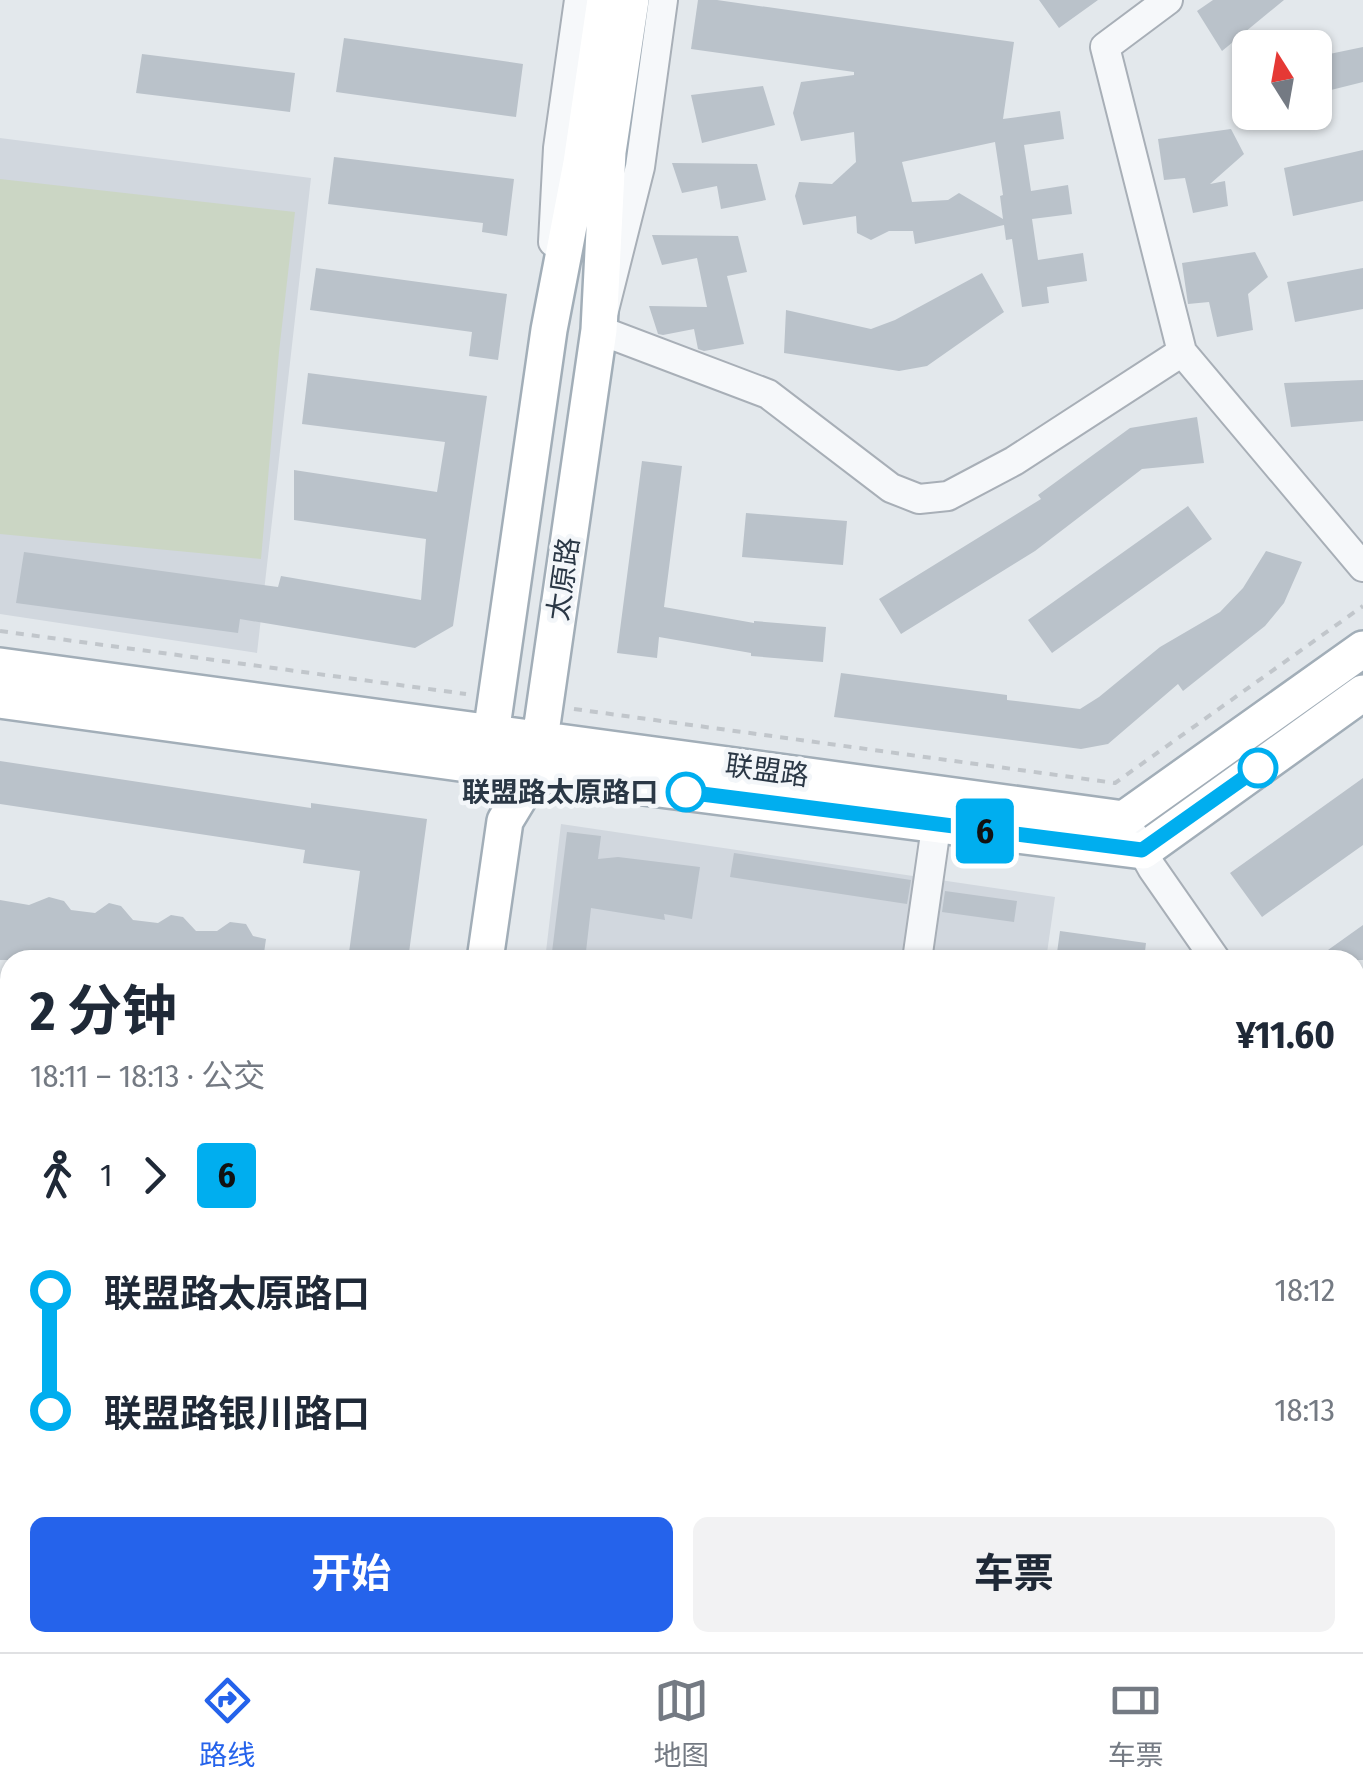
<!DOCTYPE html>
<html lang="zh">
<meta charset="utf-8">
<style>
body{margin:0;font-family:"Fira Sans Condensed","Noto Sans SC",sans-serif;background:#f2f2f3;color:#1f2937;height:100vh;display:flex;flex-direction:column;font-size:38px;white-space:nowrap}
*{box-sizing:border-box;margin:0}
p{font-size:32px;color:#747a83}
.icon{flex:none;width:55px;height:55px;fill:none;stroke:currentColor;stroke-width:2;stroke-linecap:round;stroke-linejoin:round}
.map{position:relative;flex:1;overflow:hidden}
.side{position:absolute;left:0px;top:950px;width:1365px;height:702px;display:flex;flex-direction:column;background:#fff;border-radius:30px 30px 0 0;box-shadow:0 2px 8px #0004}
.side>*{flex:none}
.badge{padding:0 20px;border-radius:8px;font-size:35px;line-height:65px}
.needle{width:65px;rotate:349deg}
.tools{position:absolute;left:1232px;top:30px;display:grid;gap:20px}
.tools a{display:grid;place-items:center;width:100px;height:100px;border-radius:15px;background:#fff;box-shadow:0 2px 8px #0004;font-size:50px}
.map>.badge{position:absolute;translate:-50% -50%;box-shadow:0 0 0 5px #fff}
.legs{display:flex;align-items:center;gap:15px;height:110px;padding:0 30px;font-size:32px}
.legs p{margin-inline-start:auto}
.headline{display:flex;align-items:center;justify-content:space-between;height:170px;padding:0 30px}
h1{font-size:55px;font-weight:700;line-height:75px}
.cta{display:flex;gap:20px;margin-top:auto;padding:20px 30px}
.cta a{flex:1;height:115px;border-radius:15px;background:#2563eb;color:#fff;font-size:40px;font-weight:700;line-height:115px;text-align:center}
.cta a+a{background:#f2f2f3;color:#1f2937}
ul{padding:0 30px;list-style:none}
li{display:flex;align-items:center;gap:35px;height:120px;font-size:38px}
li i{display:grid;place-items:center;width:15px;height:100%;margin:0 12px;background:currentColor}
li i::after{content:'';width:25px;height:25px;margin:-12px;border:8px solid;border-radius:50%;background:#fff}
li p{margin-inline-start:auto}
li:first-child i{background:linear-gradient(#0000 50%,currentColor 0)}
li:last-child i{background:linear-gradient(currentColor 50%,#0000 0)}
.tab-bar{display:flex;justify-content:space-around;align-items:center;height:140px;border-top:2px solid #e0e1e3;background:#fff;font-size:28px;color:#747a83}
.tab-bar a{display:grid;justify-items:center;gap:5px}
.tab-bar .active{color:#2563eb}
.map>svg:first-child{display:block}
</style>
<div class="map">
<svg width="1363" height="1652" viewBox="0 0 1363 1652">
<rect width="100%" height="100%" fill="#e3e8ec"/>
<!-- built -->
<path fill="#d1d7de" d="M0,138L311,178L257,653L0,614Z
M561,824L1055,897L1046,960H545Z"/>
<!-- green -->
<path fill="#cbd6c4" d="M0,179L295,212L279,352L261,559L0,534Z"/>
<!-- building -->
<path fill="#bac2ca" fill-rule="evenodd" d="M698,0H717L1014,42L1003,119L1060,111L1064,139L1024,145L1031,191L1068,185L1072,214L1032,219L1038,260L1083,253L1087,281L1047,287L1049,303L1022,307L1012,239L1006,240L1004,225L915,244L913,231H889L871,240L857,233L856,216L803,225L795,196L799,182L832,184L856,162L854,132L801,141L793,113L801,82L854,75V72L691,49ZM995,142L1003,195L1000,196L1003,219L959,193L948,200L912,202L902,162Z
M1039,0H1098L1059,28Z
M1213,0H1284L1222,51L1197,11Z
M344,38L523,64L516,117L336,92Z
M1363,47V82L1315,94V57Z
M142,54L295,73L290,112L136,93Z
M763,86L775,125L702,143L691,95Z
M1231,129L1244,154L1210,184L1225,181L1228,206L1193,213L1185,178L1164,180L1158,139Z
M1363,150V201L1293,216L1284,168Z
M334,157L514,179L507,236L482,232L483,223L328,204Z
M672,163L757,164L766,200L721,209L717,186L682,193Z
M652,235L738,236L747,272L727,276L744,344L704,351L698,349L694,329L663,335L658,334L649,306L707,307L697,258L662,265Z
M1255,252L1268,277L1248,294L1253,330L1217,337L1209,302L1188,304L1182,263Z
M316,268L507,294L498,360L469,356L472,332L310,310Z
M1363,268V309L1295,322L1287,282Z
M982,273L1004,312L927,366L899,371L784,353L786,310L871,329L895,320Z
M308,373L487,396L453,626L415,648L240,619L238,633L16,603L24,552L278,587L281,576L421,600L426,539L294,520V470L437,492L445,442L302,424Z
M1363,380V421L1291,427L1284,383Z
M1197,417L1204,463L1142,469L1035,551L901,634L879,599L1041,499L1038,495L1130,428Z
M642,461L682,466L664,607L754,623V621L826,627L823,662L751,656V653L659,637L657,658L617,653Z
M1188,506L1212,539L1052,653L1028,620Z
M746,513L847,521L843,565L742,557Z
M1266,551L1302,562L1284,603L1265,626L1183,691L1178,684L1108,744L1081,749L834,717L841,673L1007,695V700L1080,709L1099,697L1160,647L1220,612L1243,588Z
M0,761L311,808V803L427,819L408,960H348L360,871L303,863L305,850L0,804Z
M1363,778V845L1262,917L1230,873Z
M567,832L601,836L598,859L618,857L700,867L692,919L664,914L665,920L591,908L585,960H551Z
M734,853L911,880L907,904L730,877Z
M945,891L1017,901L1014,922L942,912Z
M49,897L64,901L71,910L95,913L109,903L121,906L133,920L158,923L171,915L183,917L196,931H217L230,922L246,924L253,936L266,939L263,960H81L61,957V960H0V900L29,905Z
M1363,925V960H1314Z
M1060,931L1146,943L1144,960H1056Z"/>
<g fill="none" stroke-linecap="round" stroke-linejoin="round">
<defs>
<path id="minor" d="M663,0L640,167L599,330L768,394L891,488L919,499L948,496L1014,461L1182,352
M1168,0L1105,47L1182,352L1363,567
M553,242L558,148L579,0
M1134,836L1152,868L1216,960
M917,960L934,841L933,825
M1355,1010L1363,1004
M1355,1162L1363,1174
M1355,1543L1363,1531
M0,1635L10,1637
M49,1642L115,1652
M1036,1652L1063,1642"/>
<path id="major" d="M0,666L1124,819L1363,649
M0,700L534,773L1143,851L1363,693
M488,755L549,330L581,163L605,0
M485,960L505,821L534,773L540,739L599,330L608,152L631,0
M384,1652L386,1642"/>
</defs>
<!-- minor casing -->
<use href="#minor" stroke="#a8afb7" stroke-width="32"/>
<!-- major casing -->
<use href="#major" stroke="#a2aeb8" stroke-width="40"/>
<!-- path -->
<path stroke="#c1c6cb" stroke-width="4" stroke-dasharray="8 8" stroke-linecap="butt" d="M0,631L466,694
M574,709L1115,783L1363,606"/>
<!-- minor -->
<use href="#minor" stroke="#f6f8fa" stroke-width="28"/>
<!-- major -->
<use href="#major" stroke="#fff" stroke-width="35"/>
</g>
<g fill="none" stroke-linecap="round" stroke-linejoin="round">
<defs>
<path id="line-1" d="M686,792L1142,850L1258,768"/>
</defs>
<!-- line-1 casing -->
<use href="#line-1" stroke="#fff" stroke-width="22"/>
<!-- line-1 -->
<use href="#line-1" stroke="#00aeef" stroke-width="15"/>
</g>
<!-- markers -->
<g fill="#fff" stroke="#00aeef" stroke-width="5">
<circle cx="1258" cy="768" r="18"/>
<circle cx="686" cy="792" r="18"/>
</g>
<g text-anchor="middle" stroke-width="9" stroke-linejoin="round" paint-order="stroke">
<!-- street labels -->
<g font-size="28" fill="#2a3745" stroke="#f3f6f9">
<text transform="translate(563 579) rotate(-82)" y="10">太原路</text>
<text transform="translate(767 770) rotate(8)" y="10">联盟路</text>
</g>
<!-- stop labels -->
<g font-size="28" font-weight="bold" fill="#2a3745" stroke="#f3f6f9" text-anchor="end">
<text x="658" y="802">联盟路太原路口</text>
</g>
</g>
</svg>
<div class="tools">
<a><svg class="needle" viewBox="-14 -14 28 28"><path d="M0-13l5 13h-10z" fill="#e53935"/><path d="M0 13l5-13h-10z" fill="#747a83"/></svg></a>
</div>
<b class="badge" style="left:985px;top:831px;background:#00aeef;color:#111">6</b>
<section class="side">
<div class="headline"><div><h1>2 分钟</h1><p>18:11 – 18:13 · 公交</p></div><b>¥11.60</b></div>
<div class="legs"><svg class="icon" aria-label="walk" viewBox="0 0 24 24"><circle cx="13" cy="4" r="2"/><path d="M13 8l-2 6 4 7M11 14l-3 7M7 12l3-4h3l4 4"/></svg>1<svg class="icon" aria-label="forward" viewBox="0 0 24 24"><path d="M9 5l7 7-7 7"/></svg><b class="badge" style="background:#00aeef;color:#111">6</b></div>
<ul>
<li><i style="color:#00aeef"></i><b>联盟路太原路口</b><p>18:12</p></li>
<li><i style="color:#00aeef"></i><b>联盟路银川路口</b><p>18:13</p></li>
</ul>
<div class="cta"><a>开始</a><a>车票</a></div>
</section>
</div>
<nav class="tab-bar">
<a class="active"><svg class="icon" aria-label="directions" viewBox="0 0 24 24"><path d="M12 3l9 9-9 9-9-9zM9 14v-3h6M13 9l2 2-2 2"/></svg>路线</a>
<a><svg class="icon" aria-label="map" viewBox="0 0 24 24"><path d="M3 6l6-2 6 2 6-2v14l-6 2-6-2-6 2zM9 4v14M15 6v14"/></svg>地图</a>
<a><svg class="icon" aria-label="tickets" viewBox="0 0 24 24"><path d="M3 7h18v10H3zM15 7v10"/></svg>车票</a>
</nav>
